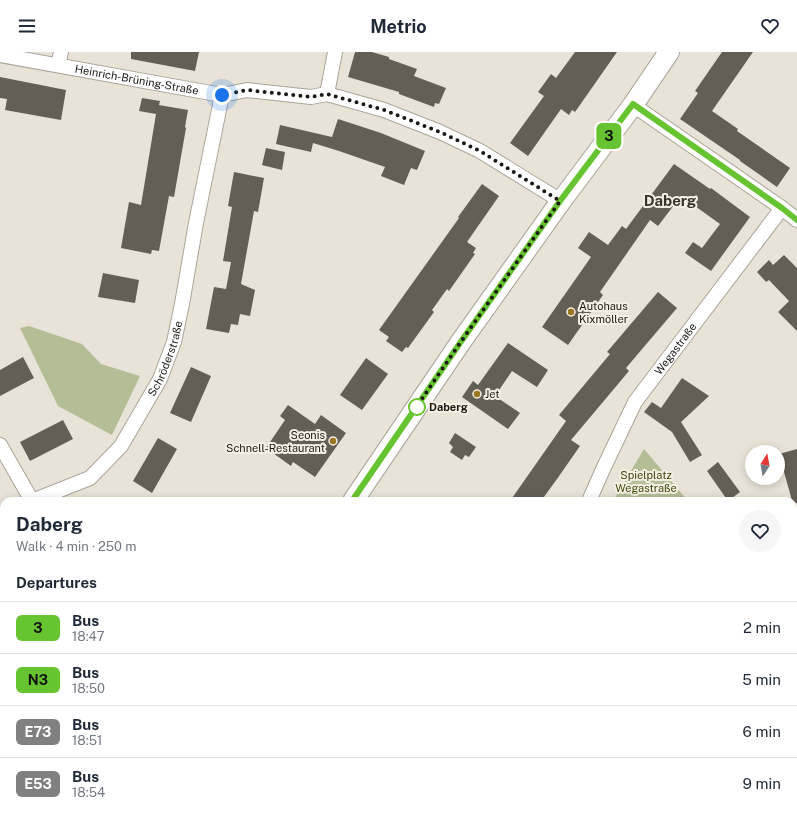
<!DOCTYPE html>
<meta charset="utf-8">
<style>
body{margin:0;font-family:"Public Sans",sans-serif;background:#f6f6f7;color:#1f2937;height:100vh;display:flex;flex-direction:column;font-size:15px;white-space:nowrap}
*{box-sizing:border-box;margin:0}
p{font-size:13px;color:#747a83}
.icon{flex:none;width:22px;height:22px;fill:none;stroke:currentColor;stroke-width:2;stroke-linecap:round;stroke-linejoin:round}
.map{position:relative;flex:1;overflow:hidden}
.sheet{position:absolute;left:0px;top:445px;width:797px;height:320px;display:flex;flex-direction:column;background:#fff;border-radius:12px 12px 0 0;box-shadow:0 2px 10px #0003}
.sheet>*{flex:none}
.badge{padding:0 8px;border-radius:6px;font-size:14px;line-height:26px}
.needle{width:26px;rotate:11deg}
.fabs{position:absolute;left:745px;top:393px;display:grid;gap:8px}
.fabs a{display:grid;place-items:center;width:40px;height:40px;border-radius:50%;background:#fff;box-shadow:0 2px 10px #0003;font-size:20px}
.you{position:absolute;width:20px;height:20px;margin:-10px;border:3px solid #fff;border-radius:50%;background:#1a73e8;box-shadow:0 0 0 6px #1a73e833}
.map>.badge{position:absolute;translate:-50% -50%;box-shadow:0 0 0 2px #fff}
h2{padding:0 16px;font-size:15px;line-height:36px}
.round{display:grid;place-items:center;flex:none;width:42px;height:42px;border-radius:21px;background:#f6f6f7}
.headline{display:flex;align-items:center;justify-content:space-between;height:68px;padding:0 16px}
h1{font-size:19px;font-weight:700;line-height:30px}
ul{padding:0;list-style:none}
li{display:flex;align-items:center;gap:12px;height:52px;padding:0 16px;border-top:1px solid #e0e1e3}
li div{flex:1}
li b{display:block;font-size:15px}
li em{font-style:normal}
li .badge{min-width:44px;font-weight:700;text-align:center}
header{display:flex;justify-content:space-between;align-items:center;height:52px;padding:0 16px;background:#fff;font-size:18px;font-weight:700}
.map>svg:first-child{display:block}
</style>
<header><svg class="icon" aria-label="menu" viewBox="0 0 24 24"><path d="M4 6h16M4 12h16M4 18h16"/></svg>Metrio<svg class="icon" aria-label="heart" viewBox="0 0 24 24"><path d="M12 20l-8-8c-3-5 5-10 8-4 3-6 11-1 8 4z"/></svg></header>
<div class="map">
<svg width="797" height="765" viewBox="0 0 797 765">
<rect width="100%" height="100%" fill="#e9e3d7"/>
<!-- green -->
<path fill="#b3be96" d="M29,274L82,292L101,312L140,324L112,383L58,354L20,276Z
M644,397L688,449H613Z
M793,556L797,563V734L793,737Z
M4,636V706L0,707V637Z
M354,761H488L490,765H354Z"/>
<!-- building -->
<path fill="#645f55" d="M131,0H199L195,19L131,7Z
M355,0H372L389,5V7L417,17L414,24L446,36L439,52L435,51L434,55L399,42V40L348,25Z
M575,0H617L575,60L572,58L569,63L561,57L528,104L510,91L544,44L538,40L546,29L551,22L556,26Z
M722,0H753L712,59L738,77L737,79L790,116L777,135L740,109V108L680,67L698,41L695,39Z
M0,25L66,38L61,68L5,58L7,47L0,46Z
M142,46L160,49L159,53L188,58L185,75L186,76L174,145L169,144L159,199L152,198L151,202L121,196L129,150L141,153L156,62L139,59Z
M338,67L381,81L425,99L417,118L411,116L404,133L381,124L385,115L339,99L313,91L311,100L276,92L280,73L332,85Z
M266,96L285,100L282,118L262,113Z
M674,112L710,137L711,136L750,165L711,219L685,201L693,190L702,196L720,172L681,144L658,174L650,168L600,240L603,243L568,293L542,275L591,205L578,196L589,180L608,193L622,174L626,177Z
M234,120L264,126L258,160L254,159L241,232L255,238L250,264L240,262L238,273L231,272L229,281L206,277L214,235L226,237L231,210L223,209L232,155L228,154Z
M482,132L499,144L467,190L476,196L473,201L475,202L449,239L447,237L432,258L434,260L408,296L406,295L402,300L386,289L389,285L379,278L459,166L458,165Z
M784,203L797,216V279L778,260L789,249L769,228L766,230L757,220L769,208L773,213Z
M103,221L139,228L135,251L98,245Z
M658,240L677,256L626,316L629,319L571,388L580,394L557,427L541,449H510L566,369L559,363L610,302L607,300Z
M508,291L548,318L537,335L512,319L495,344L520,361L508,377L462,345L473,329L478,333Z
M23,305L34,326L0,344V318Z
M366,306L388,322L362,358L340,343Z
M191,315L211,324L191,370L170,361Z
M682,326L709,344L681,370L702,403L690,410L672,380L644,360L652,350L661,356Z
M288,353L315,372L321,363L346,381L315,425L293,410L291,414L266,396L285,368L280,364Z
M63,368L73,387L30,409L20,390Z
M455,381L476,395L469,405L465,403L462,408L450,400L453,395L449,391Z
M158,386L177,397L152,441L133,429Z
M797,397V451L793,452L779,402Z
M718,410L740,440L728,449L707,419Z"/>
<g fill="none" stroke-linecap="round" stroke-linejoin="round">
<defs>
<g id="minor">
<path id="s1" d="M0,3L222,43L247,38L311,45L327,42L384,58L440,80L480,99L561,149"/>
<path d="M58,13L61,0"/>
<path d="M327,42L335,0"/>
<path d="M633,53L782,156L797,168"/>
<path id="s2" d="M0,393L32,449L90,426L121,394L160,327L174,290L182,252L196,171L222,43"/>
<path id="s3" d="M589,449L604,415L635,350L782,156"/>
<path d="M0,469L4,466"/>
<path d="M239,761V765"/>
<path d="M618,761L620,765"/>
</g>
<path id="secondary" d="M353,449L460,291L561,149L633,53L669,0
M0,739L4,737"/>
</defs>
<!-- minor casing -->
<use href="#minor" stroke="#aaa499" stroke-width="16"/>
<!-- secondary casing -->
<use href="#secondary" stroke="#aaa499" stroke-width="22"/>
<!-- minor -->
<use href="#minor" stroke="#fff" stroke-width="14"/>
<!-- secondary -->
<use href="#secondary" stroke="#fff" stroke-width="20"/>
</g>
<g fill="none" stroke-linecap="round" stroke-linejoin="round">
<defs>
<path id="line" d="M352,449L460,291L560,149L633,52L782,156L797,168"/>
</defs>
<!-- line casing -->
<use href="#line" stroke="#fff" stroke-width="9"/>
<!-- line -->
<use href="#line" stroke="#66c430" stroke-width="6"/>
<!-- walk -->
<path stroke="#1c1915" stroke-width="4" stroke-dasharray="0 7.2" d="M222,43L247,38L311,45L327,42L384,58L440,80L480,99L560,149L460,291L415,357L417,355"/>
</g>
<!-- markers -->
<g fill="#9b7521" stroke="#f6f0e4" stroke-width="1.5">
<circle cx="571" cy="260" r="4"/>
<circle cx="477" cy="342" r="4"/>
<circle cx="333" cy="389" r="4"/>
</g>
<circle fill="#fff" stroke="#66c430" stroke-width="2" cx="417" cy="355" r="8"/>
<g text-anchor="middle" stroke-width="4" stroke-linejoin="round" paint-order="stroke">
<!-- street labels -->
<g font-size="11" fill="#1c1915" stroke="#f6f0e4">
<text dy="4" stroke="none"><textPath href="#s1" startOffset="139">Heinrich-Brüning-Straße</textPath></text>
<text dy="4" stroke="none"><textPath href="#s3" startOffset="176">Wegastraße</textPath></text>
<text dy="4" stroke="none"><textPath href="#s2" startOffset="270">Schröderstraße</textPath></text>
</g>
<!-- poi labels -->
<g font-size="11" fill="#1c1915" stroke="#f6f0e4" text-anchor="start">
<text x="579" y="258">Autohaus<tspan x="579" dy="13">Kixmöller</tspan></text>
<text x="485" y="346">Jet</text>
<text x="325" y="387" text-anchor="end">Seonis<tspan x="325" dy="13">Schnell-Restaurant</tspan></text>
</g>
<!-- stop labels -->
<g font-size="11" font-weight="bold" fill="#1c1915" stroke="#f6f0e4" text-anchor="start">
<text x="429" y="359">Daberg</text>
</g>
<!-- park labels -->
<g font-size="11" fill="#3b470a" stroke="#f6f0e4">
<text x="646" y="427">Spielplatz<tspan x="646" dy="13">Wegastraße</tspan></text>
</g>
<!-- district labels -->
<g font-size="15" font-weight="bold" fill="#38332a" stroke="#f6f0e4">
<text x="670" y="154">Daberg</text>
</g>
</g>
</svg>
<div class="fabs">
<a><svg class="needle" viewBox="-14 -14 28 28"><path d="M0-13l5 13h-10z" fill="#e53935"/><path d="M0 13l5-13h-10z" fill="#747a83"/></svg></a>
</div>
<div class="you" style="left:222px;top:43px"></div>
<b class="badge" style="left:609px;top:84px;background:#66c430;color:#111">3</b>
<section class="sheet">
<div class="headline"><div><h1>Daberg</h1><p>Walk · 4 min · 250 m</p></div><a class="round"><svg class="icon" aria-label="heart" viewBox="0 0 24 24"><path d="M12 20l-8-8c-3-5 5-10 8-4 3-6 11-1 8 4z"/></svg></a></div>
<h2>Departures</h2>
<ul>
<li><span class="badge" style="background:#66c430;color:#111">3</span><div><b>Bus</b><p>18:47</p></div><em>2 min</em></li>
<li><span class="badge" style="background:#66c430;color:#111">N3</span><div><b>Bus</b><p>18:50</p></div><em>5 min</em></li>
<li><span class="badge" style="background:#808080;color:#fff">E73</span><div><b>Bus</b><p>18:51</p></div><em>6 min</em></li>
<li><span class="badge" style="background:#808080;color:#fff">E53</span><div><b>Bus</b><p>18:54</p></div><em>9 min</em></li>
</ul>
</section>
</div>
